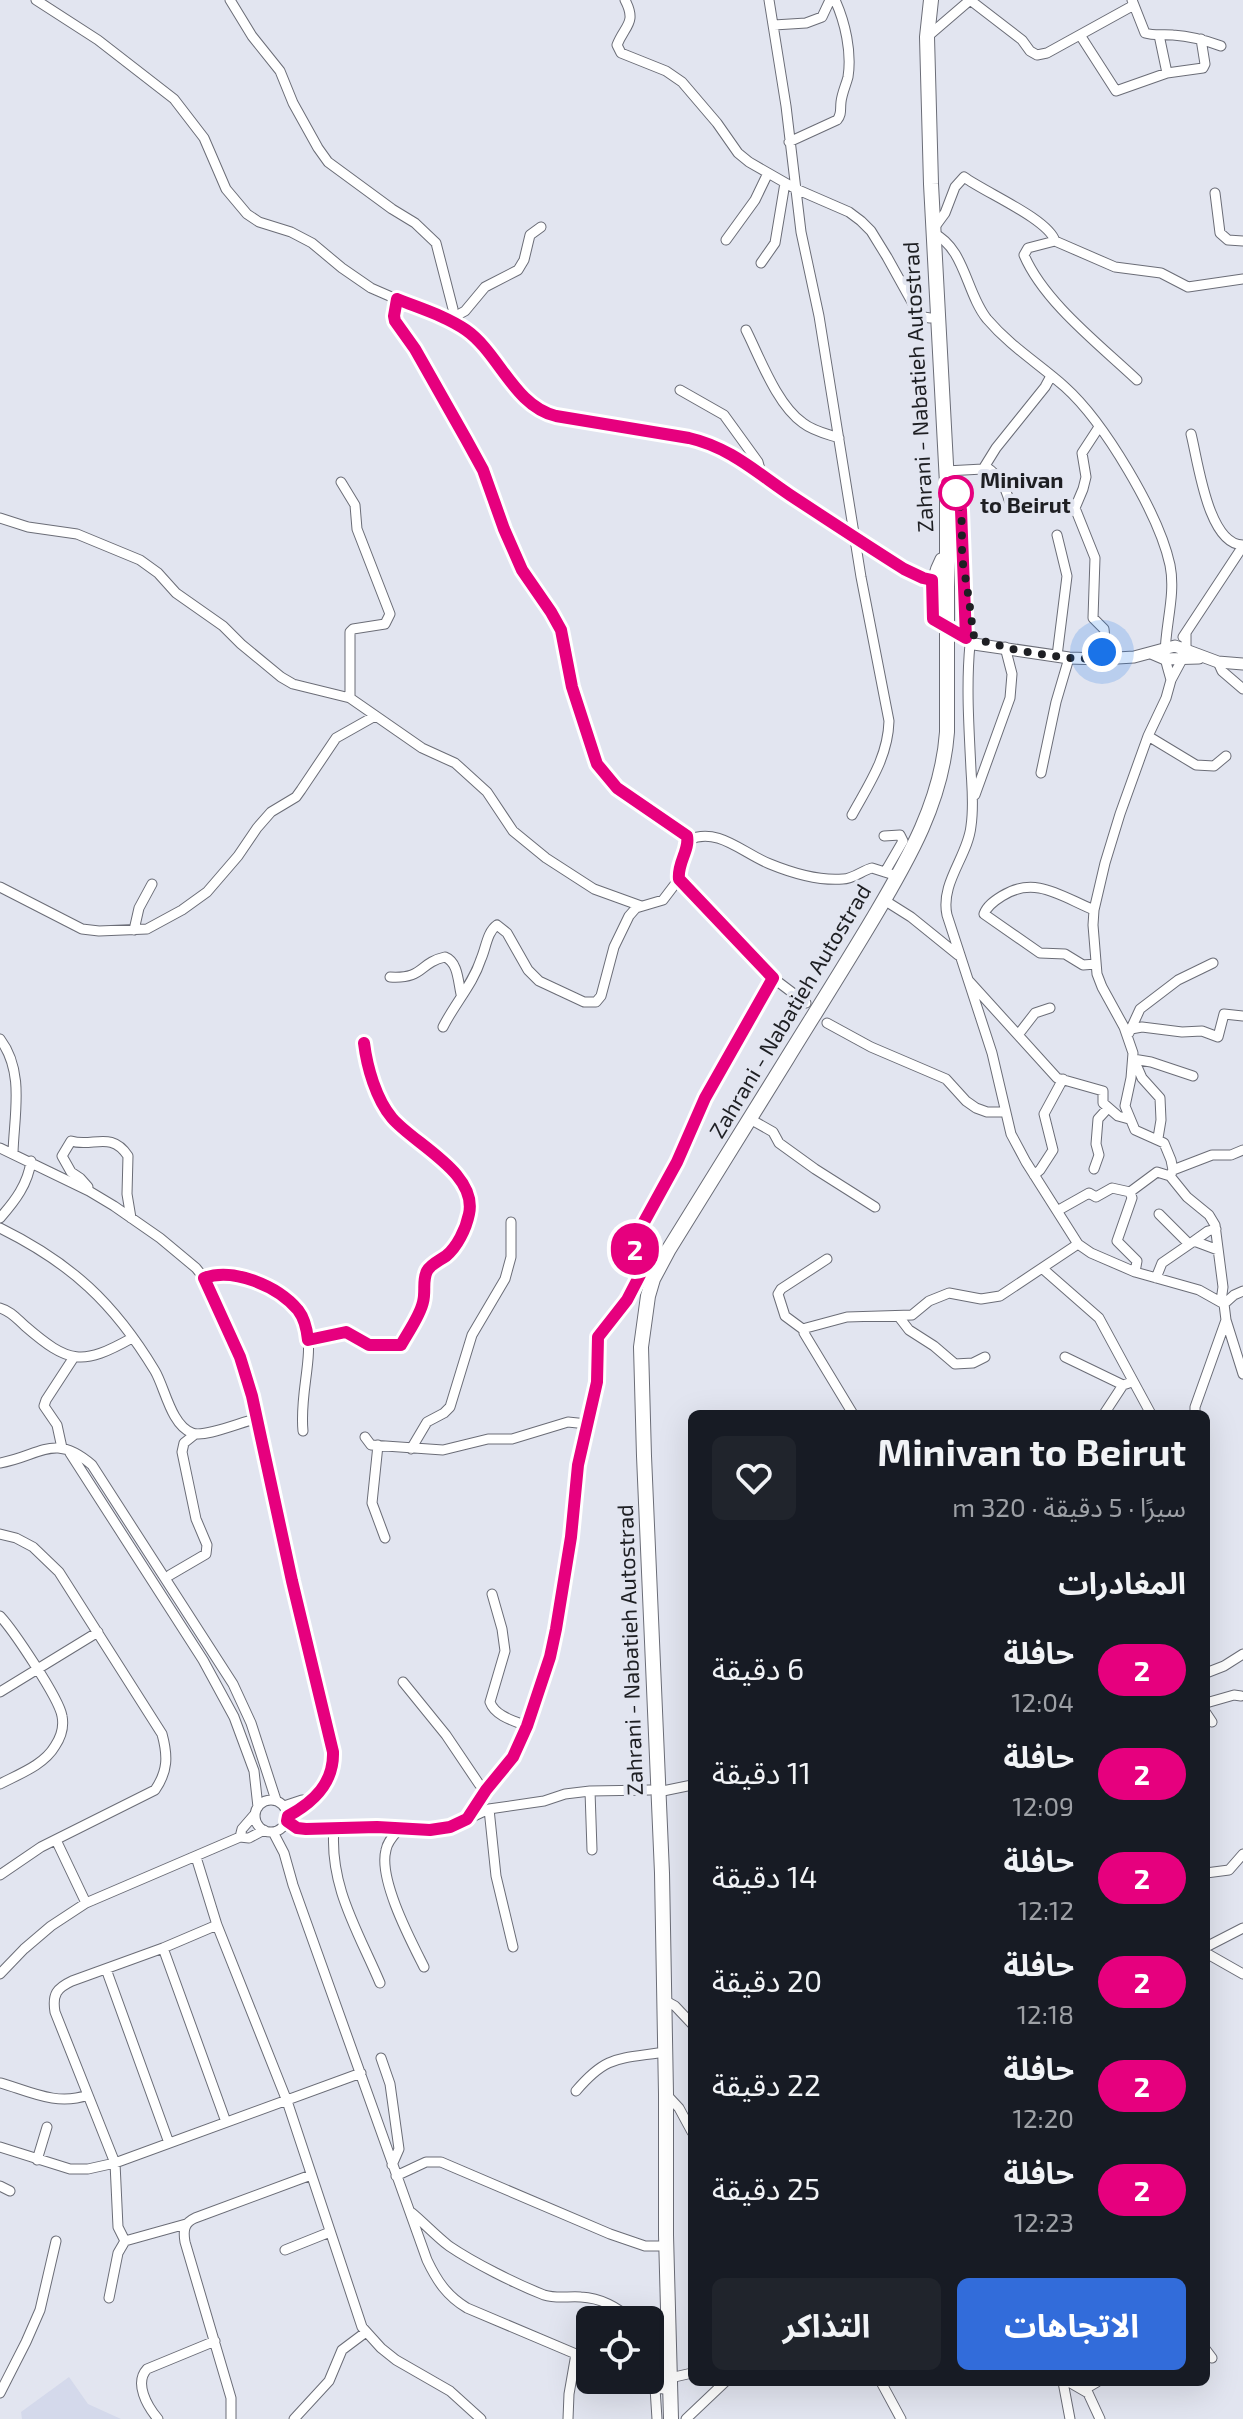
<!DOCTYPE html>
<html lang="ar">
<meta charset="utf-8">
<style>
body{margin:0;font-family:"Exo 2","Noto Sans Arabic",sans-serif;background:#20242c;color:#f1f3f6;direction:rtl;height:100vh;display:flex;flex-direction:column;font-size:30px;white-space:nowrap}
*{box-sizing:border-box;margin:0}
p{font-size:26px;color:#9ea1a6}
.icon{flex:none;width:44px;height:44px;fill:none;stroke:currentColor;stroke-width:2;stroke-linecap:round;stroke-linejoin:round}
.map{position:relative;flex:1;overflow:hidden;direction:ltr}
.sheet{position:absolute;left:688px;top:1410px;width:522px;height:976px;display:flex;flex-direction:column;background:#171b24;border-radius:12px;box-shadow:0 8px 32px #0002;direction:rtl}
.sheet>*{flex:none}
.badge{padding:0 16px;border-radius:26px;font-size:28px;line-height:52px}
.fabs{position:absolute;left:576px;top:2306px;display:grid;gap:16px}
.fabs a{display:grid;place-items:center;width:88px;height:88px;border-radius:12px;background:#171b24;box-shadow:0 8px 32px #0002;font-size:40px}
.you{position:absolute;width:40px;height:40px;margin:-20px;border:6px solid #fff;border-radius:50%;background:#1a73e8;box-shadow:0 0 0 12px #1a73e833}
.map>.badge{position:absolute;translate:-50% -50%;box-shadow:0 0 0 4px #fff}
h2{padding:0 24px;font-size:30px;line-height:72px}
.round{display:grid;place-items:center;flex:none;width:84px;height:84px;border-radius:12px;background:#20242c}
.summary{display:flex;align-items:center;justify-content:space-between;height:136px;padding:0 24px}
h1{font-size:38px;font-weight:700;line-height:60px}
.action{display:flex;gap:16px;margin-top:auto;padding:16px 24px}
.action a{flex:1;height:92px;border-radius:12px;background:#326cda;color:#fff;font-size:32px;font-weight:700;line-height:92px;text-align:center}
.action a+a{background:#20242c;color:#f1f3f6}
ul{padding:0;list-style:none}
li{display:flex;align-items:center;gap:24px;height:104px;padding:0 24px}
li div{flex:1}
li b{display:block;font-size:30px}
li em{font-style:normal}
li .badge{min-width:88px;font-weight:700;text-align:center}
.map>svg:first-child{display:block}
</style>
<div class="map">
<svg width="1243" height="2419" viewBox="0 0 1243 2419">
<rect width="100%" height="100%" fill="#e2e5f0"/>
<!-- built -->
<path fill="#d4d9eb" d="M69,2377L88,2404L121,2419H22L21,2412Z"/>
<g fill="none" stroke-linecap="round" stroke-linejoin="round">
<defs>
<path id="minor" d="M36,0L98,40L174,99L204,138L226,189L247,214L259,222L291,232L312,243L342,268L371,288L465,329L537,409L556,416L654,431L705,442L716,446L743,461L786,492L904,569L923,578L937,581
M230,0L252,36L280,71L293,103L318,148L328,162L392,209L415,223L436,243L453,309V322
M625,0C637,23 625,25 617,45L621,53L666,71L682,82L717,123L738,153L749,162L796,189L849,212L861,221L871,231L887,257L917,311L924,317L930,318
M769,0L786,106L801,232L819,316L861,577L889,721C888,757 869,784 852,815
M970,0L1022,40L1030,51L1037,55L1047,53L1134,5
M1132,0L1145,33C1155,36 1162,34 1173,35C1189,36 1205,40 1221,46
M774,25L806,23L822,17L830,0
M1080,35L1116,91L1167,73L1203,68L1205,64L1201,39
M1159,35L1167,73
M927,37L970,0
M789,142L837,120C842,114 840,110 841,102C842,93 846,85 848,77C852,52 845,22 835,0
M1215,193L1220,233L1228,240L1243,241
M934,228L945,213L955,187L964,177C986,193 1048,219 1055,241L1115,267L1161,273L1188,287L1243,279
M933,233C965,248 966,293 987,319C1011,347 1038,363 1065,387C1104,422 1159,514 1170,565C1176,595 1165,625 1165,656C1166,664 1169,672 1171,680
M726,240L755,200L768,173
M1055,241L1028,248L1024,255C1044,302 1100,345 1137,380
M761,263L775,243L785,183
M397,299L394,316L395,321L415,349L466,439L483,470L504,529L522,570L551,612L561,630L572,687L597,764L617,788L687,836L688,844L678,867V874L682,883L717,917L773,978L806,1003
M454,317L465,311L485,287L518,270L524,260L530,235L541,227
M746,330C760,358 777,405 803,423C813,431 827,434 839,438
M680,390L724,415L758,462L761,473
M1099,427L1082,453L1086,477L1083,489L1075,508L1095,558L1093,618L1104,629L1105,639L1101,659
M1191,434C1198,461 1208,545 1243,545
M985,466C1003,478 1007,491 1012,511
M946,471L983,469L996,448L1045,387L1051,376
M341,482L355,505L357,529L390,614L385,624L353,629L350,632V698L422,748L455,763L487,792L513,831L546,858L594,889L641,906
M0,518L28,527L77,534L140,560L158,573L176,593L223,626L241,644L281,677L293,684L350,698
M1186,634V652L1171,680L1166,698L1148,736L1120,814L1105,863L1094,910L1093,925L1097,974L1102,987L1124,1027L1133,1053L1131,1078L1125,1106L1135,1130L1164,1143L1171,1160L1173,1170L1170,1176L1187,1197L1209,1215L1215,1225L1223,1287L1221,1301
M1183,637L1243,546
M970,644C966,686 969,728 971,770C972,789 974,806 971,826C968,856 940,883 947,915L992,1053L1011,1134L1026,1162L1078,1244L1091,1253L1135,1272L1199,1290L1224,1304L1226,1320L1195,1407V1414
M1057,656L1067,576L1057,535
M1218,662L1222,671L1243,689
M1148,736L1196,765L1214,766L1226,756
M1041,773L1056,702L1069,658
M975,795L1010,698L1012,674L1005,647
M884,836L900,835L903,841L885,872
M689,840C717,826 744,854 770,864C792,873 819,881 843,879C853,879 863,870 872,868L891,874
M0,887L82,929L99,931L147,929L182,910L207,892L238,856L257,828L271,812L296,797L301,790L336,738L375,716
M884,900L911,917L958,955
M1094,910C1062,897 1035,875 1002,896C994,901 987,906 984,914L1040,953L1065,954L1083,965L1096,964
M134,930L139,908L152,884
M390,977C425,979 418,963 445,957C458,962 458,981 461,994
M969,981L1057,1078L1103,1091V1103L1118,1116L1129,1119
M827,1023L871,1047L946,1079L966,1101L976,1108L987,1112H1005
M443,1027C455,1003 473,984 481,959C486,948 487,932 497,925L507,933L528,970L539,981L584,1002H596L601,996L614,947L629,916L636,908L663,900L679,879
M1131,1029L1142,1027L1182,1032L1202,1031L1218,1037L1224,1014L1243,1016
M1129,1033L1140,1009L1178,980L1213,963
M1018,1035L1035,1013L1050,1008
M0,1039C25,1072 14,1115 13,1153
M1133,1059L1151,1062L1193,1076
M1135,1062L1142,1078L1160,1098L1161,1120L1158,1138
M750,1119L773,1132L779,1143L815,1169L875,1207
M0,1148L89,1191L114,1206L160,1238L196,1268L204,1278L240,1357L252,1396L292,1581L333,1752C334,1783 315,1802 288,1816
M1094,1169L1099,1155L1096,1144L1098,1119L1108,1108
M1173,1170L1212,1155H1231L1243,1150
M1034,1175L1040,1170L1053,1150L1044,1114L1063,1079
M88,1187L80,1178L71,1172L62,1156L71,1141C92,1148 111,1130 128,1156L127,1194L131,1218
M1130,1192L1132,1198L1117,1241L1137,1261L1135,1272
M1057,1211L1089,1193L1096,1197L1112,1188L1130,1192L1157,1172L1170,1176
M1159,1214L1189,1244
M0,1218C15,1201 28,1184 31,1161
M0,1228C71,1263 114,1303 155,1371C165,1388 171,1425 192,1433C205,1438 241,1422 256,1419
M1194,1241L1208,1231L1216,1229
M1042,1268L1099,1318L1151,1414
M645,1273L638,1264L635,1248L644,1222L677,1162L705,1098L773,978
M204,1278C225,1270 243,1277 263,1286C337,1319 297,1371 303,1431
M1156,1278L1162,1263L1194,1241L1218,1250
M1224,1304L1234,1295L1243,1291
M0,1308C11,1311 17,1319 25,1326C69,1364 82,1366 132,1338
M899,1317L909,1330L934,1346L955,1364L973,1363L985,1357
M1226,1320L1243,1374
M804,1330L785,1316L778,1294L781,1289L827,1259
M308,1340L346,1332L369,1345H401C408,1332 420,1317 423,1302C426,1292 422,1281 427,1271C431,1264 439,1261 446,1256C457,1247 470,1223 470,1208C470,1165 415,1146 392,1118C376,1099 367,1067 364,1043
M1065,1357L1123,1385
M853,1414L804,1333L806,1328L847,1317L912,1315L929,1301L949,1293L981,1299L1000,1296L1078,1244
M1104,1414L1123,1385L1129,1383
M365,1437L371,1445L443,1450L488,1439H512L568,1422L587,1424
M378,1445L372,1503L385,1538
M62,1448L57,1425L44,1406L46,1400L74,1357
M411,1449L427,1422L444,1413L450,1407L472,1335L505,1279L511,1257V1222
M70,1453L203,1660L234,1717L254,1771L258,1807
M0,1463C40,1456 54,1432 92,1465L233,1684L251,1723L276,1800
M0,1534L16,1538L33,1547L59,1572L162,1734C168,1756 168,1771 155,1790L41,1847L0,1875
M170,1575L206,1554L207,1545L196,1519L182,1452L184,1443L194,1435
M492,1594L502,1629L505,1651L490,1702C495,1716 514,1721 527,1726
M0,1616C13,1630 59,1698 62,1716C64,1726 61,1737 55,1746C44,1765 19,1774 0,1784
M1206,1673L1224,1666L1243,1654
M403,1682L446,1735L479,1784L486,1790
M0,1692L98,1632
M1206,1703L1234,1695L1241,1696
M1206,1713L1212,1722
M590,1791L592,1850
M658,1792L692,1785
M255 1816a16 16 0 1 1 32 0a16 16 0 1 1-32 0Z
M284,1806L302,1800L310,1801
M489,1809L496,1876L513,1947
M467,1819L486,1790L513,1757L527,1726L550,1657L571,1537L578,1465L597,1382L598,1337L627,1300L642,1271
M287,1821L301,1829L377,1827L430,1830L457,1824L489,1809L544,1801L565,1794L590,1791L650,1790
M334,1828C329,1886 358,1931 380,1983
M399,1829C394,1835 387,1842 386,1850C378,1879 411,1941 424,1967
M273,1832L284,1853L293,1885L427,2260C437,2281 447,2296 467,2308L590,2360
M240,1837L242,1829L255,1814
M56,1840L86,1903
M196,1857L217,1925L287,2101L362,2327L381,2348L396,2360L450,2391L481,2419
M1206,1873L1229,1870L1243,1854
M1206,1947L1243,1928
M163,1948L226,2122
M1206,1953L1243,1974
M106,1969L169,2143
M0,1974L24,1949L51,1926L86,1903L240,1837L249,1838L264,1830
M664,2000L675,2006L692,2024
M381,2058L390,2084L399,2149L392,2165
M1,2083C31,2092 57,2106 88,2095
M576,2091C605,2057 616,2059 658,2053
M666,2094L679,2108L692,2132
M0,2147L70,2169H88L115,2163L361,2073
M37,2160L47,2127
M396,2176L426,2162H441L610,2234L645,2246H659
M0,2186L10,2191
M412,2213C425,2224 436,2236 449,2246C474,2263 516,2284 544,2295C557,2299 568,2296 581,2297C600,2298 618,2307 631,2320
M125,2241L118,2227L115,2163L55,2012C52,1994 57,1988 72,1981L163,1948L217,1925
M285,2250L330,2232
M109,2298L118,2253L125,2241L186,2224
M650,2335L662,2338
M1206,2350L1212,2358
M670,2378L692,2373
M634,2380L655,2388L664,2389
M881,2382L901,2419
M1063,2382L1070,2419
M1069,2382L1088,2393L1100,2419
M655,2388L657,2419
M1085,2389L1097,2382
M0,2393L26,2342L40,2310L56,2241
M158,2419C147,2406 134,2383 147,2369L215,2341
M231,2419V2398L185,2242C183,2230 184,2223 195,2218L311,2175
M294,2419L329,2381L342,2350L366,2332
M568,2419L569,2394L576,2354
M686,2419L725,2382"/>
<path id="major" d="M947,483L954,489L961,510L964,572L962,586L967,636
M938,624L933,619C929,597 931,578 941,559
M974,644L1069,658L1101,659L1134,657L1175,646L1218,662L1243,664
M1151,653L1165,659L1199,658"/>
<path id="highway" d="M671,2419L666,2235V2094L662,1873L644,1456L641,1347L648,1296L653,1279L669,1249C709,1185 748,1121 788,1057C817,1010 846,964 874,917C909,858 942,801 947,732V483L931,184L927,37L931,0"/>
</defs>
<!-- minor casing -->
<use href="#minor" stroke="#6b6d77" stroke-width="11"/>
<!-- major casing -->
<use href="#major" stroke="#6b6d77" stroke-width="13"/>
<!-- highway casing -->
<use href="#highway" stroke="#6b6d77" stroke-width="16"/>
<!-- minor -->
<use href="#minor" stroke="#fff" stroke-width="9"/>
<!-- major -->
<use href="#major" stroke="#fff" stroke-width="11"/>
<!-- highway -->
<use href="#highway" stroke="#fff" stroke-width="14"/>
<defs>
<path id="major-bridge" d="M938,624L959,635"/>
</defs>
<!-- major-bridge casing -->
<use href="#major-bridge" stroke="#6b6d77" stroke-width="13" stroke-linecap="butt"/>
<!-- major-bridge -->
<use href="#major-bridge" stroke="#fff" stroke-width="11"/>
</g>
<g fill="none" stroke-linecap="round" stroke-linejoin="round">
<defs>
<path id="line" d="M364,1043C367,1067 376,1099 392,1118C414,1144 478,1173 469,1214C466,1229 457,1247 446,1256C439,1261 431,1264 427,1271C422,1281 426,1291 423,1302C420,1316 408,1332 401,1345H369L346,1332L308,1340C307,1330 305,1319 298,1310C278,1286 233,1267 204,1278L240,1357L252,1396L292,1581L333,1752C334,1783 314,1802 288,1816L287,1821L297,1828L306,1829L377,1827L430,1830L450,1827L467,1819L486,1790L513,1757L527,1726L550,1657L556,1629L571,1537L578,1465L597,1382L598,1337L627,1300L642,1271L637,1260L635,1248L644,1222L677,1162L705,1098L773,978L679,879C677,863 690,850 687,836L617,788L597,764L572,687L561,630L551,612L522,570L504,529L483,470L466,439L415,349L395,321L394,316L397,299C419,308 446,316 466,330C499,353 514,406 556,416L689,438C729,447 756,472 790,495C828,520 866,545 904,569L923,578L932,580L933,619L966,638L961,510L958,496L947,483"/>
</defs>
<!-- line casing -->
<use href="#line" stroke="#fff" stroke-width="18"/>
<!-- line -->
<use href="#line" stroke="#e6007e" stroke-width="12"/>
<!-- walk -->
<path stroke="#1e1f23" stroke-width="8" stroke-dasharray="0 14.4" d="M956,493C966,517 959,545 964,570C968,591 971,613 973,634L976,639L1020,651L1069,658L1101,659L1102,652"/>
</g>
<!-- markers -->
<circle fill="#fff" stroke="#e6007e" stroke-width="4" cx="956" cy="493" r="16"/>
<g text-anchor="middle" stroke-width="8" stroke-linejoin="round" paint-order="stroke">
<!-- street labels -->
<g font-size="22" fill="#1e1f23" stroke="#e2e5f0">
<text transform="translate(918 387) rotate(-93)" y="8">Zahrani - Nabatieh Autostrad</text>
<text transform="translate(790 1011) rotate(-59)" y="8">Zahrani - Nabatieh Autostrad</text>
<text transform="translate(630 1650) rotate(-92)" y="8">Zahrani - Nabatieh Autostrad</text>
</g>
<!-- stop labels -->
<g font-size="22" font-weight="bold" fill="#1e1f23" stroke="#e2e5f0" text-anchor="start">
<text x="980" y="488">Minivan<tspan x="980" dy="25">to Beirut</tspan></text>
</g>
</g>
</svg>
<div class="fabs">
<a><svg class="icon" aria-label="locate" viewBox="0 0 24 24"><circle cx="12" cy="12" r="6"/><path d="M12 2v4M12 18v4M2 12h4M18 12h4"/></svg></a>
</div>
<div class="you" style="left:1102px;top:652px"></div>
<b class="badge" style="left:635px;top:1249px;background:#e6007e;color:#fff">2</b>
<section class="sheet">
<div class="summary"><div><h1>Minivan to Beirut</h1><p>سيرًا · 5 دقيقة · 320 m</p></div><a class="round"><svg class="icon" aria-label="heart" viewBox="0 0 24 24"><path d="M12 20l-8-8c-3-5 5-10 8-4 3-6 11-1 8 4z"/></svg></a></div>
<h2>المغادرات</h2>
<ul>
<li><span class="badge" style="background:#e6007e;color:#fff">2</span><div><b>حافلة</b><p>12:04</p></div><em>6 دقيقة</em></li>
<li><span class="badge" style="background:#e6007e;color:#fff">2</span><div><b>حافلة</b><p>12:09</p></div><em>11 دقيقة</em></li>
<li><span class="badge" style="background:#e6007e;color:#fff">2</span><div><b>حافلة</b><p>12:12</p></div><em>14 دقيقة</em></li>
<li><span class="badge" style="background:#e6007e;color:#fff">2</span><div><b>حافلة</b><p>12:18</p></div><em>20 دقيقة</em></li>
<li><span class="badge" style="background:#e6007e;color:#fff">2</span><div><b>حافلة</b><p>12:20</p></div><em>22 دقيقة</em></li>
<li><span class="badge" style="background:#e6007e;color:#fff">2</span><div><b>حافلة</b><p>12:23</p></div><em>25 دقيقة</em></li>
</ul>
<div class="action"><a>الاتجاهات</a><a>التذاكر</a></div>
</section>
</div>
